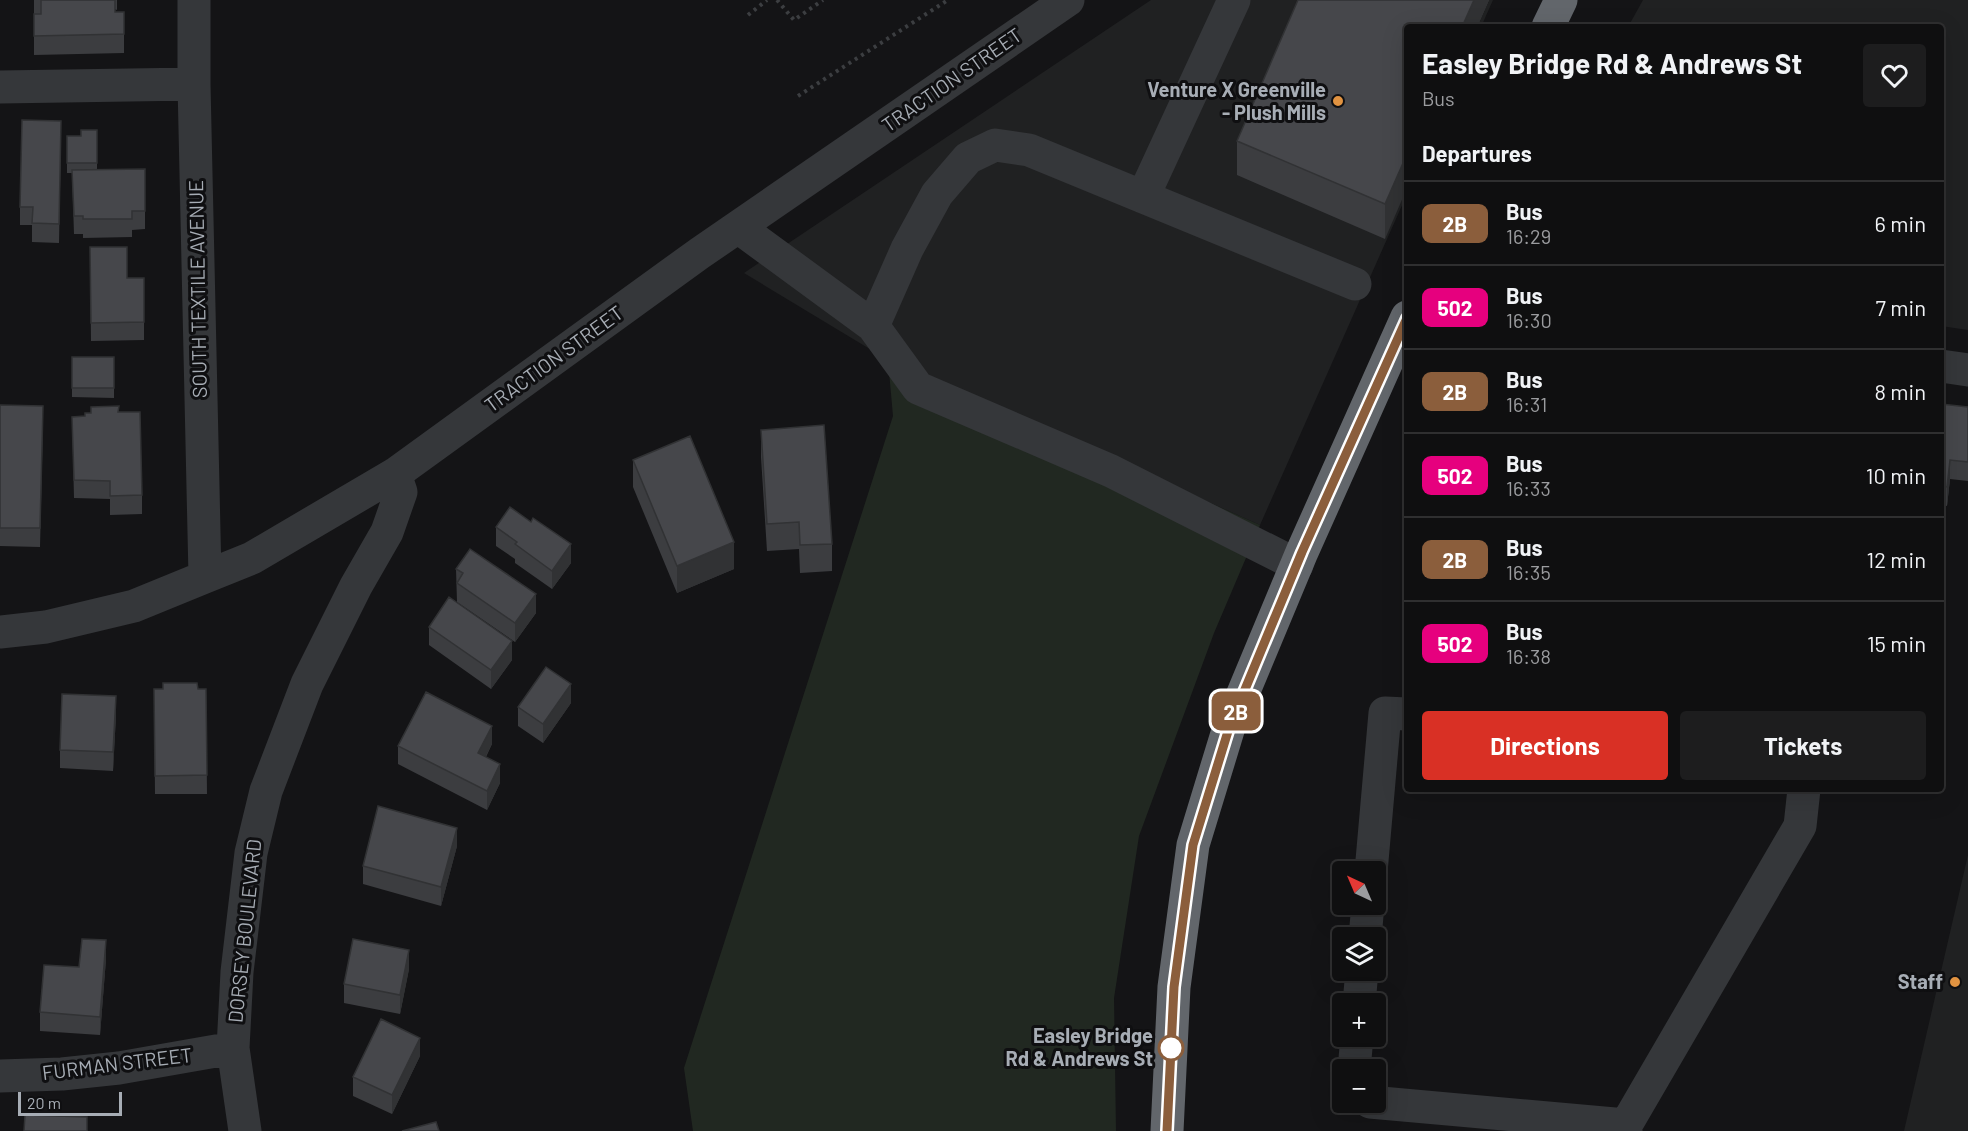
<!DOCTYPE html>
<meta charset="utf-8">
<style>
body{margin:0;font-family:Barlow,sans-serif;background:#1d1d1e;color:#f1f3f6;height:100vh;display:flex;flex-direction:column;font-size:22px;white-space:nowrap}
*{box-sizing:border-box;margin:0}
p{font-size:20px;color:#9b9c9f}
.icon{flex:none;width:33px;height:33px;fill:none;stroke:currentColor;stroke-width:2;stroke-linecap:round;stroke-linejoin:round}
.map{position:relative;flex:1;overflow:hidden}
.details{position:absolute;left:1404px;top:24px;width:540px;height:768px;display:flex;flex-direction:column;background:#0f0f10;border-radius:6px;box-shadow:0 6px 24px #0002,0 0 0 2px #2f2f30}
.details>*{flex:none}
.badge{padding:0 12px;border-radius:9px;font-size:21px;line-height:39px}
.needle{width:39px;rotate:316deg}
.buttons{position:absolute;left:1332px;top:861px;display:grid;gap:12px}
.buttons a{display:grid;place-items:center;width:54px;height:54px;border-radius:6px;background:#0f0f10;box-shadow:0 6px 24px #0002,0 0 0 2px #2f2f30;font-size:30px}
.scale{position:absolute;left:18px;bottom:15px;width:104px;box-sizing:border-box;padding-left:6px;border:3px solid #a7adb5;border-top:0;font-size:16px;line-height:21px;white-space:nowrap;color:#a7adb5;-webkit-text-stroke:4px #0f0f11;paint-order:stroke}
.map>.badge{position:absolute;translate:-50% -50%;box-shadow:0 0 0 3px #fff}
h2{padding:0 18px;font-size:22px;line-height:54px}
.round{display:grid;place-items:center;flex:none;width:63px;height:63px;border-radius:6px;background:#1d1d1e}
.headline{display:flex;align-items:center;justify-content:space-between;height:102px;padding:0 18px}
h1{font-size:28px;font-weight:700;line-height:45px}
.cta{display:flex;gap:12px;margin-top:auto;padding:12px 18px}
.cta a{flex:1;height:69px;border-radius:6px;background:#d93025;color:#fff;font-size:24px;font-weight:700;line-height:69px;text-align:center}
.cta a+a{background:#1d1d1e;color:#f1f3f6}
ul{padding:0;list-style:none}
li{display:flex;align-items:center;gap:18px;height:84px;padding:0 18px;border-top:2px solid #2f2f30}
li div{flex:1}
li b{display:block;font-size:22px}
li em{font-style:normal}
li .badge{min-width:66px;font-weight:700;text-align:center}
.map>svg:first-child{display:block}
</style>
<div class="map">
<svg width="1968" height="1131" viewBox="0 0 1968 1131">
<rect width="100%" height="100%" fill="#141416"/>
<!-- built -->
<path fill="#202122" d="M1151,0H1493L1481,27H1407V194L1260,525L888,360L744,273Z
M1643,0H1968V330L1941,326V27H1628Z
M1968,855V1131H1904Z"/>
<!-- green -->
<path fill="#212821" d="M888,360L1260,525L1214,633L1139,836L1114,998L1116,1131H693L684,1068L893,416Z"/>
<g fill="none" stroke-linecap="round" stroke-linejoin="round">
<!-- path -->
<path stroke="#3c3e41" stroke-width="4" stroke-dasharray="3 4.5" stroke-linecap="butt" d="M777,0L794,20L823,0
M748,15L767,0
M798,96L948,0"/>
<!-- minor -->
<path stroke="#35373a" stroke-width="33" d="M194,0V84L205,577
M0,87L194,84
M1143,197L1234,0
M738,227L873,326L918,388L1111,471L1297,565
M873,326L907,249L937,194L968,158L995,145L1029,150L1355,284
M1941,366L1968,370
M0,632L46,627L134,606L205,577L252,558L395,474L700,253L1068,0
M1371,872L1385,713L1407,714
M1365,938L1368,904
M1359,1004L1362,970
M1357,1036L1355,1059L1358,1070
M0,1076L62,1074L119,1068L233,1048
M1370,1102L1626,1125
M245,1131L233,1048L237,972L251,853L266,791L307,684L356,586L387,532L401,492L395,474
M1626,1131V1125L1800,826L1804,789"/>
<!-- highway -->
<path stroke="#62666b" stroke-width="33" d="M1548,27L1561,0
M1167,1131L1174,987L1193,845L1229,727L1302,552L1407,317"/>
</g>
<!-- wall -->
<path fill="#3c3d40" d="M34,0H117V10L115,9V12H124V53L34,55Z
M1298,0H1489L1477,27H1407L1385,239L1237,175V141Z
M97,130V170L145,169V229L132,230V237L83,238V234H74L72,173H67V136H81Z
M61,140L59,243L32,242V225H20V207Z
M90,247L127,278H144V340L91,341Z
M72,357H114V398L72,397Z
M1941,404L1968,407V481L1950,479L1947,506L1941,505Z
M0,405L43,424L40,547L0,546Z
M119,412L142,495V514L110,515V499L74,498L72,417L85,416Z
M761,430L832,544V571L800,573L799,549L767,551L761,457Z
M633,460L734,569L677,593L633,487Z
M496,527L571,563L552,589L515,563V559L496,546Z
M456,569L536,613L515,642L457,602Z
M429,627L512,660L491,689L429,645Z
M154,689H206L207,794H155Z
M571,703L543,743L518,726V707Z
M116,715L113,771L60,768V750Z
M492,744L486,757L500,783L487,810L398,764V746Z
M457,846L441,906L363,884V866Z
M106,959L100,1035L40,1031V1012L79,967Z
M409,969L400,1014L344,1003V984Z
M420,1056L392,1114L353,1096V1077Z"/>
<!-- shaded-wall -->
<path fill="#313234" d="M1474,0H1489L1477,27H1462Z
M1407,154V188L1385,239V204Z
M1950,460V479L1947,506V487Z
M734,542V569L677,593V566Z
M571,544V563L552,589V571Z
M536,594V613L515,642V623Z
M512,641V660L491,689V670Z
M571,684V703L543,743V724Z
M116,696V715L113,771V752Z
M492,726V744L478,771V753Z
M500,764V783L487,810V791Z
M457,828V846L441,906V887Z
M106,940V959L100,1035V1017Z
M409,950V969L400,1014V995Z
M420,1038V1056L392,1114V1095Z"/>
<!-- building -->
<path fill="#46474b" stroke="#313234" stroke-width="1.5" d="M41,0H115V12H124V34L34,36V14H41Z
M1298,0H1474L1462,27H1407V154L1385,204L1237,141Z
M22,120L61,121L59,224L32,223L33,207H20Z
M81,130H97V163H67V136H81Z
M145,169V211H132V219H83V216H74L72,170Z
M90,247H127V278H144V322L91,323Z
M72,357H114V388H72Z
M1941,404L1968,407V462L1950,460L1947,487L1941,486Z
M0,405L43,406L40,528H0Z
M119,406L118,412H140L142,495L110,496V481L74,480L72,417L85,416V413H91V407Z
M824,425L832,544L800,545L799,522L767,524L761,430Z
M690,436L734,542L677,566L633,460Z
M510,507L531,522L533,518L571,544L552,571L515,544L517,542L496,527Z
M470,549L536,594L515,623L457,583L463,573L456,569Z
M449,597L512,641L491,670L429,627Z
M546,667L571,684L543,724L518,707Z
M163,683H197L198,689H206L207,775L155,776L154,689H163Z
M426,692L492,726L478,753L500,764L487,791L398,746Z
M62,694L116,696L113,752L60,750Z
M378,806L457,828L441,887L363,866Z
M82,939L106,940L100,1017L40,1012L44,965L79,967Z
M353,939L409,950L400,995L344,984Z
M381,1019L420,1038L392,1095L353,1077Z
M25,1115L87,1117V1131H24Z
M436,1122L439,1131H402Z"/>
<g fill="none" stroke-linecap="round" stroke-linejoin="round">
<defs>
<path id="line" d="M1167,1131L1174,987L1193,845L1229,728L1302,552L1407,318"/>
</defs>
<!-- line casing -->
<use href="#line" stroke="#fff" stroke-width="14"/>
<!-- line -->
<use href="#line" stroke="#8b5e3c" stroke-width="9"/>
</g>
<!-- markers -->
<g fill="#e19341" stroke="#0f0f11" stroke-width="2">
<circle cx="1338" cy="101" r="6"/>
<circle cx="1955" cy="982" r="6"/>
</g>
<circle fill="#fff" stroke="#8b5e3c" stroke-width="3" cx="1171" cy="1048" r="12"/>
<g text-anchor="middle" stroke-width="6" stroke-linejoin="round" paint-order="stroke">
<!-- street labels -->
<g font-size="20" fill="#a7adb5" stroke="#0f0f11">
<text transform="translate(952 80) rotate(-35)" y="7">TRACTION STREET</text>
<text transform="translate(198 289) rotate(-91)" y="7">SOUTH TEXTILE AVENUE</text>
<text transform="translate(554 359) rotate(-36)" y="7">TRACTION STREET</text>
<text transform="translate(245 931) rotate(-84)" y="7">DORSEY BOULEVARD</text>
<text transform="translate(117 1064) rotate(-7)" y="7">FURMAN STREET</text>
</g>
<!-- poi labels -->
<g font-size="20" font-weight="bold" fill="#a7adb5" stroke="#0f0f11" text-anchor="end">
<text x="1326" y="97">Venture X Greenville<tspan x="1326" dy="23">- Plush Mills</tspan></text>
<text x="1943" y="989">Staff</text>
</g>
<!-- stop labels -->
<g font-size="20" font-weight="bold" fill="#a7adb5" stroke="#0f0f11" text-anchor="end">
<text x="1153" y="1043">Easley Bridge<tspan x="1153" dy="23">Rd &amp; Andrews St</tspan></text>
</g>
</g>
</svg>
<div class="buttons">
<a><svg class="needle" viewBox="-14 -14 28 28"><path d="M0-13l5 13h-10z" fill="#e53935"/><path d="M0 13l5-13h-10z" fill="#9b9c9f"/></svg></a>
<a><svg class="icon" aria-label="layers" viewBox="0 0 24 24"><path d="M12 4l9 5-9 5-9-5zM3 14l9 5 9-5"/></svg></a>
<a>+</a>
<a>−</a>
</div>
<div class="scale">20 m</div>
<b class="badge" style="left:1236px;top:711px;background:#8b5e3c;color:#fff">2B</b>
<section class="details">
<div class="headline"><div><h1>Easley Bridge Rd &amp; Andrews St</h1><p>Bus</p></div><a class="round"><svg class="icon" aria-label="heart" viewBox="0 0 24 24"><path d="M12 20l-8-8c-3-5 5-10 8-4 3-6 11-1 8 4z"/></svg></a></div>
<h2>Departures</h2>
<ul>
<li><span class="badge" style="background:#8b5e3c;color:#fff">2B</span><div><b>Bus</b><p>16:29</p></div><em>6 min</em></li>
<li><span class="badge" style="background:#e6007e;color:#fff">502</span><div><b>Bus</b><p>16:30</p></div><em>7 min</em></li>
<li><span class="badge" style="background:#8b5e3c;color:#fff">2B</span><div><b>Bus</b><p>16:31</p></div><em>8 min</em></li>
<li><span class="badge" style="background:#e6007e;color:#fff">502</span><div><b>Bus</b><p>16:33</p></div><em>10 min</em></li>
<li><span class="badge" style="background:#8b5e3c;color:#fff">2B</span><div><b>Bus</b><p>16:35</p></div><em>12 min</em></li>
<li><span class="badge" style="background:#e6007e;color:#fff">502</span><div><b>Bus</b><p>16:38</p></div><em>15 min</em></li>
</ul>
<div class="cta"><a>Directions</a><a>Tickets</a></div>
</section>
</div>
